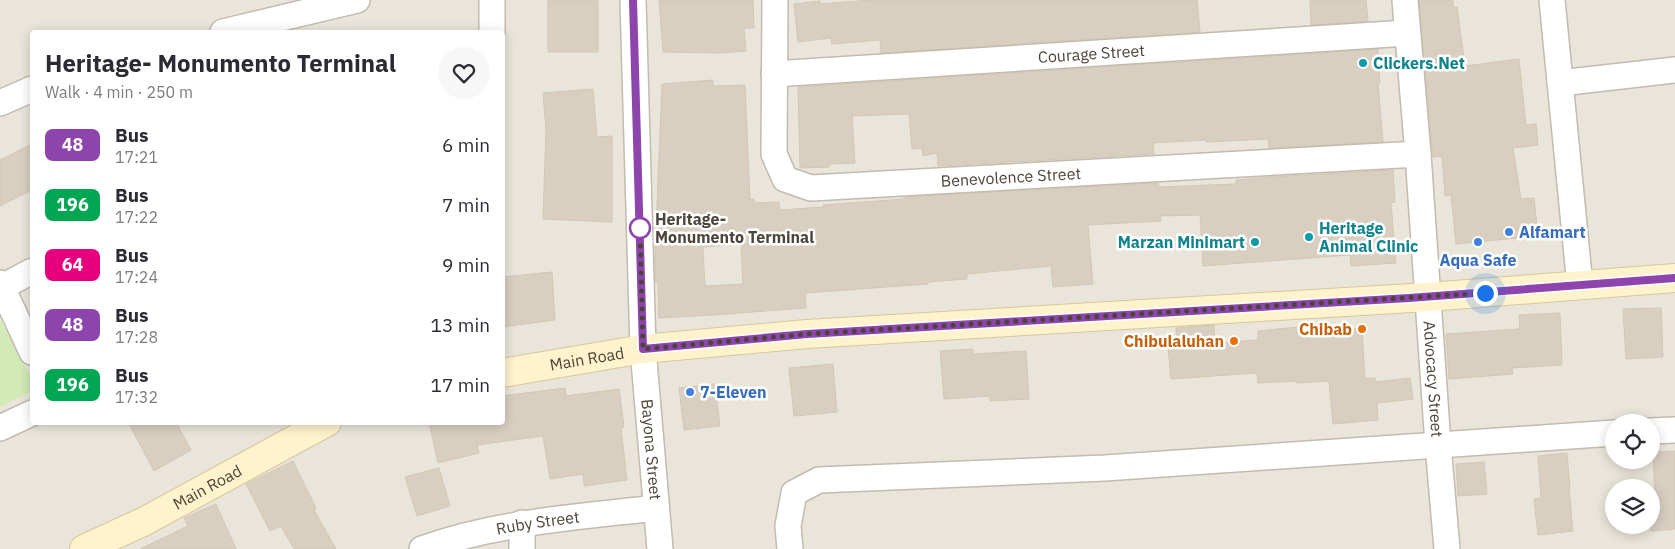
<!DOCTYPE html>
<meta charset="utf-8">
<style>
body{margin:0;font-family:"IBM Plex Sans",sans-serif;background:#f7f7f7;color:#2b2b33;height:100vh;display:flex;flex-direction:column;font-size:19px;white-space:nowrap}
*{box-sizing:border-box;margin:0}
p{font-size:16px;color:#7c7c81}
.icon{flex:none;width:28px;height:28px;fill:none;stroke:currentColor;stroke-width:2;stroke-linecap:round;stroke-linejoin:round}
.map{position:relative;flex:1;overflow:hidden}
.panel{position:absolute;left:30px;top:30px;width:475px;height:395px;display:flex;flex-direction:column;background:#fff;border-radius:5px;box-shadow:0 2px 12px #0003}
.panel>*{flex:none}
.badge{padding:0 10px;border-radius:8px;font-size:18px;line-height:32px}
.controls{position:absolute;left:1605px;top:414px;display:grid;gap:10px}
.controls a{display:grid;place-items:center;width:55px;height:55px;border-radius:50%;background:#fff;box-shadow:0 2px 12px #0003;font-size:25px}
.you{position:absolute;width:25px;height:25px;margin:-12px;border:4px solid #fff;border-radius:50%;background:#1a73e8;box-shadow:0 0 0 8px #1a73e833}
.map>.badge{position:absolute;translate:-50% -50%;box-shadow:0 0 0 2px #fff}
.round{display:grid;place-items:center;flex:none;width:52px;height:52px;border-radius:26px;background:#f7f7f7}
.summary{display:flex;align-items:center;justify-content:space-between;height:85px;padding:0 15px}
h1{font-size:24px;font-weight:700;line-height:38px}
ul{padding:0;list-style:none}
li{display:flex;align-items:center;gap:15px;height:60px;padding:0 15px}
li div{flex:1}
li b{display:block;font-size:19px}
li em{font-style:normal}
li .badge{min-width:55px;font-weight:700;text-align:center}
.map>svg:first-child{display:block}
</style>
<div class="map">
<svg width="1675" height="549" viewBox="0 0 1675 549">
<rect width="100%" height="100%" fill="#f6f3ec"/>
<!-- residential -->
<path fill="#eae5da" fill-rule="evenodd" d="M0,0H1675V549H0ZM32,32H502V422H32ZM1614,422H1651V460H1614ZM1614,488H1651V525H1614Z"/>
<!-- green -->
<path fill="#d2eab5" d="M0,319L32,379V391L0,407Z"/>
<!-- building -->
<path fill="#d8cfc1" stroke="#d3c7b4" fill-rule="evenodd" d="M548,0H598V52H548Z
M659,0H753L754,28H744L746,51L721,53L663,52Z
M870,0H1197L1200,32L881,53L880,40L832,44L831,38L798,42L794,4L820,1V4Z
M1310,0H1366L1368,21L1311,25Z
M1419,0H1453V7H1457L1465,66L1519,59L1526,125L1536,124L1538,145L1513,148L1521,199L1534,198L1538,236L1456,244L1451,195L1445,196L1442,156L1433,157Z
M1378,49L1380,83L1378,84L1383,142L1269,148L1268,139L1207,142V140L1153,143L1154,154L938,166L937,153L923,156L922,148L912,149L909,114L852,116L855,163L829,164V167L800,168L798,87Z
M713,80V86L745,85L750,200L754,199L755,203L779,202L780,210L824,207L823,205L904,199V197L1158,183L1159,187L1236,184V180L1271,177L1393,170L1395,202L1391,203L1396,263L1351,266L1350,255L1203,266L1200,215L1160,216L1161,221L1088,225L1093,284L1053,287L1051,266L967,274V279L928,282V284L805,293L806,308L713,315L659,318L658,282H655V253L662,84ZM741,244L743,284L705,286L703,247Z
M593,89L597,137L612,136V222L543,219L546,129L543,93Z
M32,144V190L0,206V160Z
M552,272L555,320L502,327V277Z
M1661,308L1663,357L1626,359L1623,309Z
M1560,313L1562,365L1512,368L1513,374L1449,379L1446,334L1520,329L1519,315Z
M1214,325L1215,343L1258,340V331L1288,328L1320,325L1321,331L1362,329L1365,379L1375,378V382L1410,378L1413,399L1377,403L1378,420L1333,424L1329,381L1296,383V381L1258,383L1257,373L1171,379L1168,347L1177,346L1176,328Z
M973,349V354L1026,351L1029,399L990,401V396L944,399L940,351Z
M833,364L837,412L794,416L789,368Z
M715,384L720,426L684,430L679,388Z
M565,388L566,396L619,389L624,427L621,428L627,480L584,486L583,474L550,479L543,436L477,445L479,453L438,463L429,422H502V396Z
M128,422H176L191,450L154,471Z
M1675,451V529L1651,531V494H1655L1653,452Z
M1567,453L1570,488H1569L1573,531L1538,535L1534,499L1541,498L1538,456Z
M293,461L316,508L314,510L336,549H294L281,526L270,531L246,484Z
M1484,462L1487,494L1458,496L1456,464Z
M439,468L450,506L417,516L405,477Z
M216,504L236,549H140L188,526L184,518Z"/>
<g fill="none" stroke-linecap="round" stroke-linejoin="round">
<defs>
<g id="minor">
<path d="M492,0V32"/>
<path id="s1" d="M633,0L643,349L660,549"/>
<path id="s2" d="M775,0L774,154L785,179L811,188L1418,154"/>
<path id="s3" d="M1405,0L1418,154L1438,445L1447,549"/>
<path d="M1552,0L1580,286"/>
<path d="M223,32L357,0"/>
<path id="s4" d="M774,74L1407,33"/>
<path d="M1560,83L1675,70"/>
<path d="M0,103L32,89"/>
<path d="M0,283L32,352"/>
<path d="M2,287L32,271"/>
<path d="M0,428L32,413"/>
<path d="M1651,431L1675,430"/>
<path id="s5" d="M422,549C498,522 577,517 656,508"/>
<path d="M522,549V523"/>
<path d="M790,549L788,526L794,493L819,480L1105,468L1614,433"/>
</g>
<g id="secondary">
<path id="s6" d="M502,373L643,349L807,334L1428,297L1675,278"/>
<path id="s7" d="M84,549L143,522L327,422"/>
</g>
</defs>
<!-- minor casing -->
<use href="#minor" stroke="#c2bbae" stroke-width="28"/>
<!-- secondary casing -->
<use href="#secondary" stroke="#d6c79b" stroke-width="30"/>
<!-- minor -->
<use href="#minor" stroke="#fff" stroke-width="25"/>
<!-- secondary -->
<use href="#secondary" stroke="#fff3cd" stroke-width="28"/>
</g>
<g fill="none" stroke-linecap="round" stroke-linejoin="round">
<defs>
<path id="line" d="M633,0L643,349L807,334L1409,298L1675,278"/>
</defs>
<!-- line casing -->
<use href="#line" stroke="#fff" stroke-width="11"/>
<!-- line -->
<use href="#line" stroke="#8e44ad" stroke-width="8"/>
<!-- walk -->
<path stroke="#4b4439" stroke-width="5" stroke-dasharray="0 9" d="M640,228L643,349L807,334L1485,293"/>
</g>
<!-- markers -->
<g fill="#0f9aa8" stroke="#fff" stroke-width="2">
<circle cx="1363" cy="63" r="5"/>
<circle cx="1309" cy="237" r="5"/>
<circle cx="1255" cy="242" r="5"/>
</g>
<circle fill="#fff" stroke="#8e44ad" stroke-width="2.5" cx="640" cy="228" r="10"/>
<g fill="#3f7fe0" stroke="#fff" stroke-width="2">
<circle cx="1509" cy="232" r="5"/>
<circle cx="1478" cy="242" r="5"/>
<circle cx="690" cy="392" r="5"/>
</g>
<g fill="#e8710a" stroke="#fff" stroke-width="2">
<circle cx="1362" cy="329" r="5"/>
<circle cx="1234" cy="341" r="5"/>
</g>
<g text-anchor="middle" stroke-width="5" stroke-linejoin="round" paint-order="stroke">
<!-- street labels -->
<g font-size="16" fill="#4b4439" stroke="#fff">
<text dy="6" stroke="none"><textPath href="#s4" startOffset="318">Courage Street</textPath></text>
<text dy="6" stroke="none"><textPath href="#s2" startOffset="409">Benevolence Street</textPath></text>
<text dy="6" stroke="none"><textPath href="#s6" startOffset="86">Main Road</textPath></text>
<text dy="6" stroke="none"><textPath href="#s3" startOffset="380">Advocacy Street</textPath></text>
<text dy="6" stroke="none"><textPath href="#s1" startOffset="450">Bayona Street</textPath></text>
<text dy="6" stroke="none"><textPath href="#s7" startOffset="138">Main Road</textPath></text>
<text dy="6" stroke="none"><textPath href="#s5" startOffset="119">Ruby Street</textPath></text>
</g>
<!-- culture labels -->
<g font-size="16" font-weight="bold" fill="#0d838f" stroke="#fff" text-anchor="start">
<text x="1373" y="69">Clickers.Net</text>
<text x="1319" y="234">Heritage<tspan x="1319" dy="18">Animal Clinic</tspan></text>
<text x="1245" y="248" text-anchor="end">Marzan Minimart</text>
</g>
<!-- stop labels -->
<g font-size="16" font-weight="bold" fill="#4b4439" stroke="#fff" text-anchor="start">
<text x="655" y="225">Heritage-<tspan x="655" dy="18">Monumento Terminal</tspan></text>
</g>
<!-- shop labels -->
<g font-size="16" font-weight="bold" fill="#366cbe" stroke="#fff" text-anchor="start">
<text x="1519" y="238">Alfamart</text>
<text x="1478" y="266" text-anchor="middle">Aqua Safe</text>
<text x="700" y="398">7-Eleven</text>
</g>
<!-- food labels -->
<g font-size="16" font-weight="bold" fill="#c56008" stroke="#fff" text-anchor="end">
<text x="1352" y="335">Chibab</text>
<text x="1224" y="347">Chibulaluhan</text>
</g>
</g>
</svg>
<div class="controls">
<a><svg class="icon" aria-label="locate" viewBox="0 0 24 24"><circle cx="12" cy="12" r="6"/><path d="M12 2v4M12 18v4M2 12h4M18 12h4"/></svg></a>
<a><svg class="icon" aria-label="layers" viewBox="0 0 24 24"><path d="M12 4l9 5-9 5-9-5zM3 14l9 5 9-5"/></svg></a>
</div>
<div class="you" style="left:1485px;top:293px"></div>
<section class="panel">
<div class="summary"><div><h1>Heritage- Monumento Terminal</h1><p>Walk · 4 min · 250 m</p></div><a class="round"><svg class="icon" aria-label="heart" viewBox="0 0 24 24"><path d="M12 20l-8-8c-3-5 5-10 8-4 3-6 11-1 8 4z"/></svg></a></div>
<ul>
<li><span class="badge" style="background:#8e44ad;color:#fff">48</span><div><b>Bus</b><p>17:21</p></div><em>6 min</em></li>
<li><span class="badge" style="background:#00a651;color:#fff">196</span><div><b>Bus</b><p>17:22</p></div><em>7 min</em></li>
<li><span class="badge" style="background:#e6007e;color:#fff">64</span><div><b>Bus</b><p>17:24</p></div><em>9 min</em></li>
<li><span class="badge" style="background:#8e44ad;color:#fff">48</span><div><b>Bus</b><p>17:28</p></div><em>13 min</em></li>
<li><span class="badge" style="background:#00a651;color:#fff">196</span><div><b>Bus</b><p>17:32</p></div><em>17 min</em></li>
</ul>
</section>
</div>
